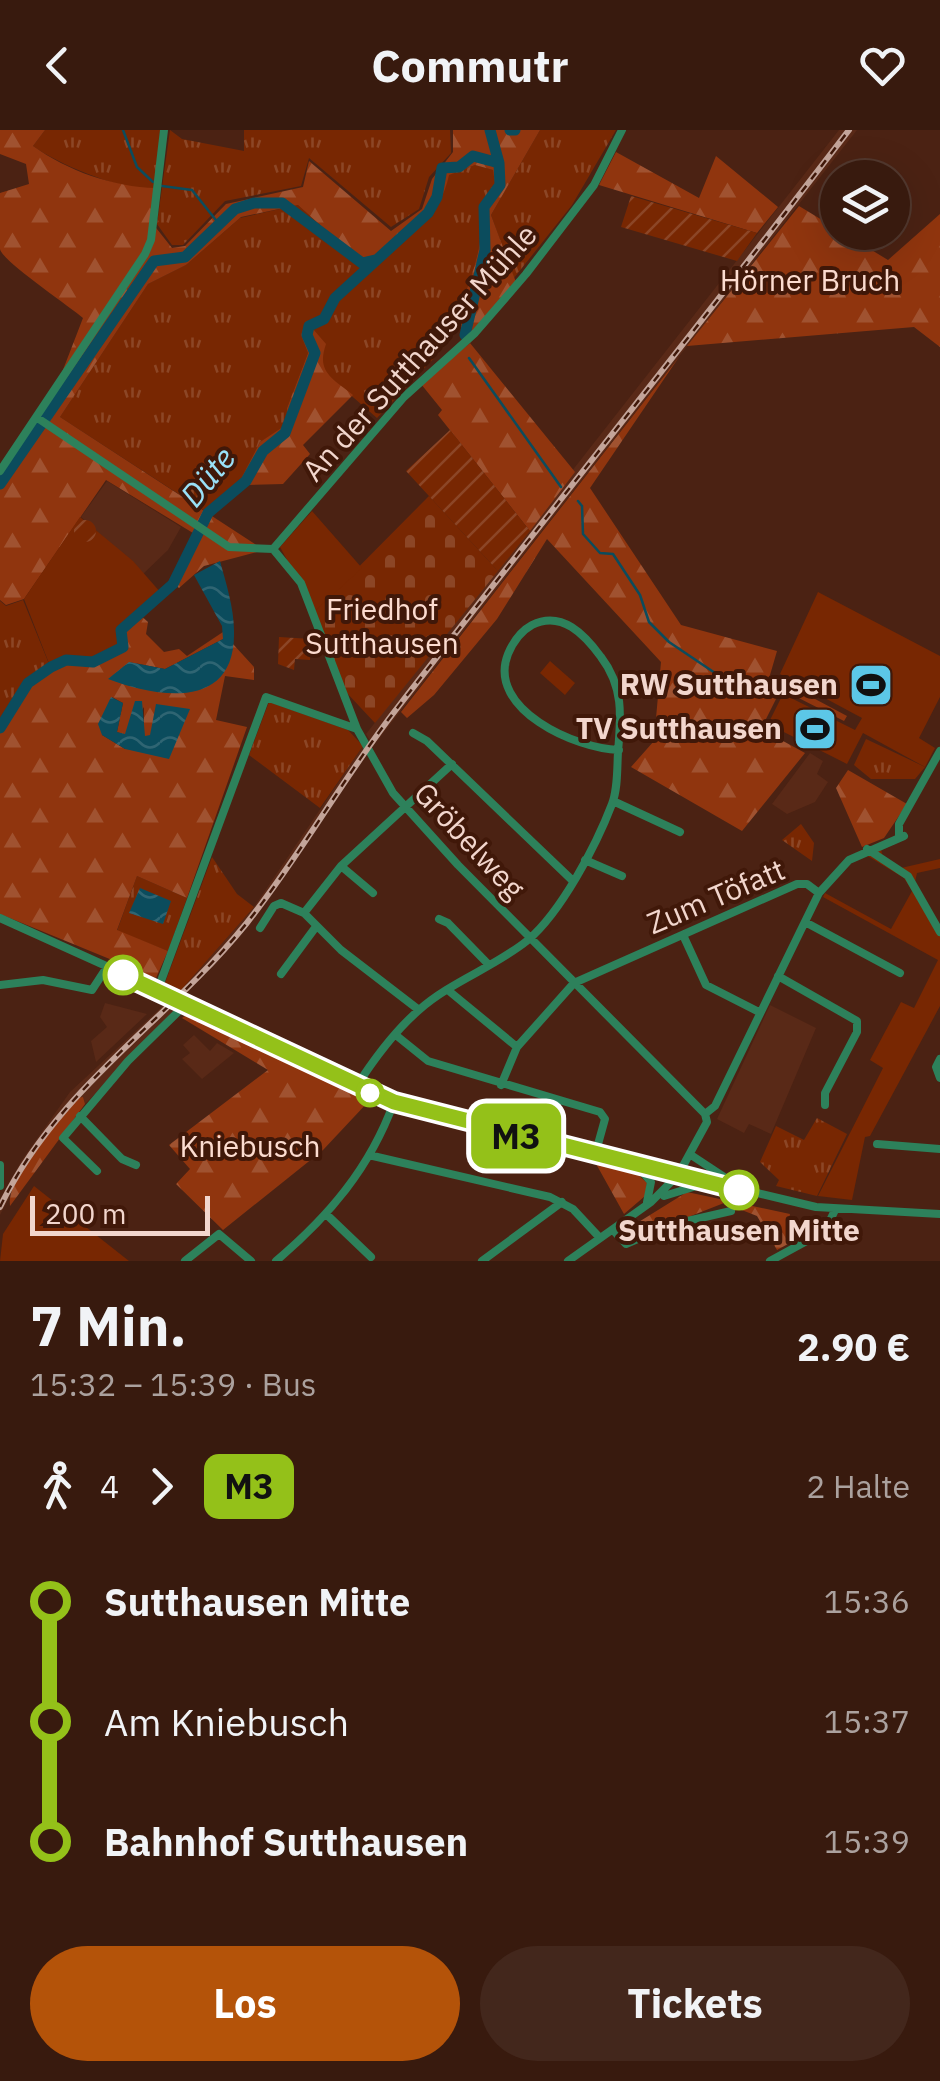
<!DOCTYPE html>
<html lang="de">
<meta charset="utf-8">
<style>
body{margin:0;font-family:"IBM Plex Sans",sans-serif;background:#43271c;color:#f1f3f6;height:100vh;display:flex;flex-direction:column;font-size:38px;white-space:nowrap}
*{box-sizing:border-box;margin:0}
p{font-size:32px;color:#aba19e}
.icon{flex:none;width:55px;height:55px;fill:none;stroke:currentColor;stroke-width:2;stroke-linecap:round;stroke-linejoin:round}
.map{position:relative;height:1131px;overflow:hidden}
.details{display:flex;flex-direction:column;background:#381a0e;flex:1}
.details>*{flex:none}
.badge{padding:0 20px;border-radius:15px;font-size:35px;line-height:65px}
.tools{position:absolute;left:820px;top:30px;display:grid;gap:20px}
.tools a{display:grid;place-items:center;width:90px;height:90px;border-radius:50%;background:#381a0e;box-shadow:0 10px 40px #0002,0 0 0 2px #52382e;font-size:50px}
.scale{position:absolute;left:30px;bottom:25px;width:180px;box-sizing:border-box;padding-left:10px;border:5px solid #f2d6cd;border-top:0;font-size:28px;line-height:35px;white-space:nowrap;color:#f2d6cd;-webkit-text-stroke:8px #401809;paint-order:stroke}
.map>.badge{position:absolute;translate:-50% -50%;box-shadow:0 0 0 5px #fff}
.legs{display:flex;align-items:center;gap:15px;height:110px;padding:0 30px;font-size:32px}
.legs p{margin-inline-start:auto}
.summary{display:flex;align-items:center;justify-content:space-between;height:170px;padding:0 30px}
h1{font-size:55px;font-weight:800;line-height:75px}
.button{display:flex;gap:20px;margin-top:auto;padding:20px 30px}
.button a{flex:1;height:115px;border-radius:60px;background:#b45309;color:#fff;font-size:40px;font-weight:800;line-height:115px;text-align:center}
.button a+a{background:#43271c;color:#f1f3f6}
ul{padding:0 30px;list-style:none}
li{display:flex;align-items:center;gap:35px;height:120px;font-size:38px}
li i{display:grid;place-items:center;width:15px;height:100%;margin:0 12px;background:currentColor}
li i::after{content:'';width:25px;height:25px;margin:-12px;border:8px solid;border-radius:50%;background:#381a0e}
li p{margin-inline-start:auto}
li:first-child i{background:linear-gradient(#0000 50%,currentColor 0)}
li:last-child i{background:linear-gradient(currentColor 50%,#0000 0)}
header{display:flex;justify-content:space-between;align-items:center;height:130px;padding:0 30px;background:#381a0e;font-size:45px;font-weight:800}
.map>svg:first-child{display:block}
</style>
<header><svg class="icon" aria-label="back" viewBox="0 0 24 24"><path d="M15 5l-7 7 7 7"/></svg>Commutr<svg class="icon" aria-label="heart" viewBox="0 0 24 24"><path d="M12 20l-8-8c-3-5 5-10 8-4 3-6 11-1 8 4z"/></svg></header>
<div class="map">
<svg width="940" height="1131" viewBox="0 0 940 1131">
<defs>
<pattern id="grass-tufts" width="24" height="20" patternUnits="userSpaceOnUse" patternTransform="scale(2.5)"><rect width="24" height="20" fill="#782702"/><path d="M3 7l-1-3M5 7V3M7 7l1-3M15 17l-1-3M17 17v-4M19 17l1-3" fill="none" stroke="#8c4626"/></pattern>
<pattern id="forest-firs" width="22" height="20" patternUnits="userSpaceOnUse" patternTransform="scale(2.5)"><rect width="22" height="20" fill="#90350e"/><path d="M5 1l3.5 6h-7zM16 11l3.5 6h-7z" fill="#a05230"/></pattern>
<pattern id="cemetery-stones" width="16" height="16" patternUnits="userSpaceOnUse" patternTransform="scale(2.5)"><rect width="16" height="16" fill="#782702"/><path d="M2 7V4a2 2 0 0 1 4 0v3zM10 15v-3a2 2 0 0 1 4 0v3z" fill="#8c4626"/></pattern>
<pattern id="garden-furrows" width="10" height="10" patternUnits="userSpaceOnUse" patternTransform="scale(2.5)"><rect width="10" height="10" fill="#782702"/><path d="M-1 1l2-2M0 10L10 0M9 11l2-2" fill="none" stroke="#8c4626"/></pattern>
<pattern id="water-waves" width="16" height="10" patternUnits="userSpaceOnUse" patternTransform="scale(2.5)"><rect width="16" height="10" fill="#0b4c5d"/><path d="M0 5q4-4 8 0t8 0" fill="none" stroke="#2f6573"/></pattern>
</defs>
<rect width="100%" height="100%" fill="#4b2213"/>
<!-- built -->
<path fill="#592917" d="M839,0H857L373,616L366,604Z
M107,351L181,397L168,420L143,444L81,387Z
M363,616L367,624L250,794L186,864L181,860L254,777Z
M810,623L823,631L817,644L828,652L815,672L787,684L772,674Z
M167,872L181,879L85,974L83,967L76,968L26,1035L0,1085V1069L22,1030L70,962Z
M105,873L147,884L96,932L91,911L107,897L100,887Z
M770,875L816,898L771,1004L749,994L744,1003L717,989Z
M194,905L210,921L217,913L234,923L202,949L182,929L190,923L183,915Z"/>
<!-- grass -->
<path fill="url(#grass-tufts)" d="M45,0H160L156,58C123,62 60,35 33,16Z
M170,0L182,9L244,21V0H450L451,23L429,47L419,79L391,97L309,28L301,56L225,71L183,115H172L157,94Z
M540,0H616L572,75L514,148L491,85Z
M475,35L493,40L496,53L479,81C487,118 466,154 457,191H443L425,209L436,226L377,288L323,241L301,205L308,223L287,278L286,296L260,312L235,362L208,383L60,287L148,154L186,135L240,88L298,75L362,133L360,144C395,110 438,100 448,45Z
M23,470L49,534L24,551L0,588V471L6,476Z
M269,572L348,600L363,616L320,678L249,625Z
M866,609L925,637L915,649H871L854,635Z
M801,694L814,713L812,731L782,710Z
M212,727L237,764L254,777L181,860L165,853Z
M137,746L187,768L168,821L117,801Z
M817,988L847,1004L817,1066L776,1056L779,1050L760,1032L776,996L804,1010Z"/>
<!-- forest -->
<path fill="url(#forest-firs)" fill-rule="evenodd" d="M0,0H45L33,16C68,41 113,57 156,58L153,94L172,118L185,116L226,74L303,57L309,31L391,101L422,79L432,49L453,22V0H540L491,85L517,155L470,213L575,342L530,401L438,285L442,280L421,254L470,213L457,191C466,154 487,118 479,81L495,53L493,40L475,35L449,45C439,92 403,115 362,133L298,75L241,87L186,135L148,154L60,287L264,420L204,436L179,458L172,452L193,403L106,350L24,469L6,475L0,470V335L61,245L83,188C68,175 2,131 0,119C0,102 0,81 0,63L29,54L26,34L0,24Z
M616,22L699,68L716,26L778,77L757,103L599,55Z
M799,76L888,130L940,84V217L914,197L687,216Z
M306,191L326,214C316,242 332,248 353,265L303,315L310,324L283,354L246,355L242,347L260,312L286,295L287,278L308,223L301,205Z
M679,227L590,358L681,495L777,521L770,545L847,586L844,591L781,559L761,599L805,623L742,701L631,637L654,611L661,532L547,409L497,489L434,565L407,588L401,582Z
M139,484L148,492L146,504L164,522L179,519L187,526L223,502V509L165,539L129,532L198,560L221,543L233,514L254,537V550L225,546L216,590L247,597L187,768L137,746L117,800L168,821L156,848L0,784V589L23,561L51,540L66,531L93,533L124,518L123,500ZM112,567L123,573L117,602L126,605L144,577V606H150L125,619L102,605Z
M848,640L907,674L884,708L862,717L836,658Z
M189,883L368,972L323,1020L223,1100L176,1054L190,1039L169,1015L268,940L182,888Z
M83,967L85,974L10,1076C7,1046 57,991 77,968Z
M595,1032L634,1041L647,1053L645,1066L624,1084Z
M687,1062L790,1084L788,1093L797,1109L777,1120L757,1086L724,1073L627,1111L621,1103Z"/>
<!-- cemetery -->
<path fill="url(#cemetery-stones)" d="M429,366L498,441L375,593L346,562L315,481Z"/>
<!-- park -->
<path fill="#782702" d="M312,381L362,438L315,481L280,417Z
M80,387L133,431L161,463L120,500L122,516L93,530L66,528L50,536L24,469Z
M818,462L940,526V567L919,608L935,618L925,637L863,603L847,634L768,594L783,564L855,600L862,588L780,544Z
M550,531L575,553L565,565L540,543Z
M881,719L883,728L901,738L940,729V738L917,743L915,752L940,796V876L870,1006L865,1007L852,1070L818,1066L883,938L870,930L901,872L914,878L938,830L823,767L825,763L891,799L912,761L904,748L866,725Z
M34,1056L129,1131H0L3,1104Z"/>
<!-- garden -->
<path fill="url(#garden-furrows)" d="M631,66L757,103L737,131L621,97Z
M450,300L530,401L498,441L406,341Z
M74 401a11 11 0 1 1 22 0a11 11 0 1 1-22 0Z
M279,507L311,509L310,530L295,529L294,540L278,534Z"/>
<!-- water -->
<path fill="url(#water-waves)" d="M220,431C226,453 234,478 234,501C236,581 158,568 108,549L129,532L165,539L223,509L222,496L194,445Z
M111,567L123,573L117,602L125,604L135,571H142L145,606L150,605L156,574L190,579L169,629L125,619L102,605L98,594Z
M140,758L171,771L163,794L129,783Z"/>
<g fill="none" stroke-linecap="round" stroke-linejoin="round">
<!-- stream -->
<path stroke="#0b4c5d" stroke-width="2.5" d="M123,0L137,37L153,52
M162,56L192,60L219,94
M469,228L561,357
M578,371L582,376L583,404L600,423L613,424L640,465L649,492L669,512L718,545L724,560"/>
<!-- river -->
<path stroke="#0b4c5d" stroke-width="11" d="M510,0H515
M465,205L485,120L484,77L500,55L499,33
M0,354L154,131L185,127L235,79L254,73H282L362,133L375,130
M0,598L28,553L51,537L66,530L93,532L123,517L121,500L173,454L208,383L246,351L263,321L285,303L315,223L307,205L309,196L324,189L335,168L428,83L437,67L442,38L459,37L473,26L499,33L490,0"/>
<!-- minor -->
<path stroke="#2d815b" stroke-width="8" d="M36,287L229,417L273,419
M0,341L145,124L151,110L164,0
M273,419L301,453L357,599L393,663L458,735L705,984
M273,419L404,267L475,203L526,144L594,55L622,0
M413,603L427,611L573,751
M613,671L680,702
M899,707V694L940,621
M867,719L908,746L940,802
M585,730L622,746
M341,736L373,763
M0,788L177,868L356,957L434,986L816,1077L940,1084
M439,789L448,793L489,835
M805,792L900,843
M260,798L274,776L281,773L304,783
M683,805L706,855L759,882
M281,844L315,798
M778,846L857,891V902L825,963V975
M0,855L43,850L92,860L107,837
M158,859L266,567L357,599
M449,861L517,917
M419,880L341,820L304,783L341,736L452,634
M397,906L428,931L600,982L605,989L595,1025
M940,929L936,937L940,948
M501,955L517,917L574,853L797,754H807L819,763
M356,957C372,932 396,900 419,880C450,852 495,837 528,810C561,782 596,716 612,674C618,659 617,638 618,622C621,587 624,557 601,527C585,505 562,480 532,495C521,501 513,512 508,524C486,579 576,619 619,620
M80,986L122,1029L136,1035
M877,1014L940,1019
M691,1025L741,1058
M373,1026L550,1067L573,1079L600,1108
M0,1035V1056
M639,1038L651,1052L647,1072
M97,1041L63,1008L128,931L187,873
M664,1066L703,1054
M326,1084L371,1127
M613,1100L626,1114L670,1095L731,1081
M185,1131L219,1104L251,1131
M276,1131C329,1086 370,1038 394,972
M482,1131L562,1072
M568,1131L651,1072L678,1045L707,992L705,984L715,976L819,763L849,730L904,706
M770,1131L825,1101L835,1080"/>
<defs>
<path id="rail" d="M0,1077C58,957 165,894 246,794C301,725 344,646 398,577C548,384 701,194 849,0"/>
</defs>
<!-- rail casing -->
<use href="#rail" stroke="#c3a499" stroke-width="6"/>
<!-- rail -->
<use href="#rail" stroke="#401809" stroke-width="2.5" stroke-dasharray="8" stroke-linecap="butt"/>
</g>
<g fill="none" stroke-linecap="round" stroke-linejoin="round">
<defs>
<path id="line-1" d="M123,845L394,972L739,1060"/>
</defs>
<!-- line-1 casing -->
<use href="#line-1" stroke="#fff" stroke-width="22"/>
<!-- line-1 -->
<use href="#line-1" stroke="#94c119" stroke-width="15"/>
</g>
<!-- icons -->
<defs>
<symbol id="stadium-square" viewBox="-11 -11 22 22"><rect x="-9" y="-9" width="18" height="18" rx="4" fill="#5cc7e7" stroke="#401809"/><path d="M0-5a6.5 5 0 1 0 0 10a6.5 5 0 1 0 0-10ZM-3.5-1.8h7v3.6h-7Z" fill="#111"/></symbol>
</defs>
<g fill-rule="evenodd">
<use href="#stadium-square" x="846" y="530" width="50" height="50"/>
<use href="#stadium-square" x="790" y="574" width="50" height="50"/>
</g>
<!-- markers -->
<g fill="#fff" stroke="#94c119" stroke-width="5">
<circle cx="123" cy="845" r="18"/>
<circle cx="370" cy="963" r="12"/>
<circle cx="739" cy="1060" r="18"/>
</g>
<g text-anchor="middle" stroke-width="8" stroke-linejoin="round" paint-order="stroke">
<!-- park labels -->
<g font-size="30" fill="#fcdcd0" stroke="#401809">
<text x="810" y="161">Hörner Bruch</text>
<text x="382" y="490">Friedhof<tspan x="382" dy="34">Sutthausen</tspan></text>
<text x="250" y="1027">Kniebusch</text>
</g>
<!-- street labels -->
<g font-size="30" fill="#f2d6cd" stroke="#401809">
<text transform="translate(420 223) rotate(-48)" y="10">An der Sutthauser Mühle</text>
<text transform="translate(469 711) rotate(47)" y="10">Gröbelweg</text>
<text transform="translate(716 767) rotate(-23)" y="10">Zum Töfatt</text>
</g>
<!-- poi labels -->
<g font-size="30" font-weight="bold" fill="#f2d6cd" stroke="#401809" text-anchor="end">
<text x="838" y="565">RW Sutthausen</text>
<text x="782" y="609">TV Sutthausen</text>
</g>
<!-- stop labels -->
<g font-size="30" font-weight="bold" fill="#f2d6cd" stroke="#401809">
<text x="739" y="1111">Sutthausen Mitte</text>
</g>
<!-- water labels -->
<g font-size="32" font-style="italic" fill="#99e1f8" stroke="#401809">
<text transform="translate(208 347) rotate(-51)" y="11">Düte</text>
</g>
</g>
</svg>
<div class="tools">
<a><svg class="icon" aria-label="layers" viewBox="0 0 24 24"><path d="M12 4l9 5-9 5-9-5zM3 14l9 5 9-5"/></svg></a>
</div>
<div class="scale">200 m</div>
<b class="badge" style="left:516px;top:1006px;background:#94c119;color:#111">M3</b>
</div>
<section class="details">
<div class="summary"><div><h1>7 Min.</h1><p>15:32 – 15:39 · Bus</p></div><b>2.90 €</b></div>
<div class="legs"><svg class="icon" aria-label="walk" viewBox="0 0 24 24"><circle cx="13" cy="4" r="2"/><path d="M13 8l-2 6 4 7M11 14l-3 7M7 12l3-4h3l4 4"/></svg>4<svg class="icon" aria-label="forward" viewBox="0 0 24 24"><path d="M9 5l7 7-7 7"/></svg><b class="badge" style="background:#94c119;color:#111">M3</b><p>2 Halte</p></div>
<ul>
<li><i style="color:#94c119"></i><b>Sutthausen Mitte</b><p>15:36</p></li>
<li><i style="color:#94c119"></i><span>Am Kniebusch</span><p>15:37</p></li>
<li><i style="color:#94c119"></i><b>Bahnhof Sutthausen</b><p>15:39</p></li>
</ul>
<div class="button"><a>Los</a><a>Tickets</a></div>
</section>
